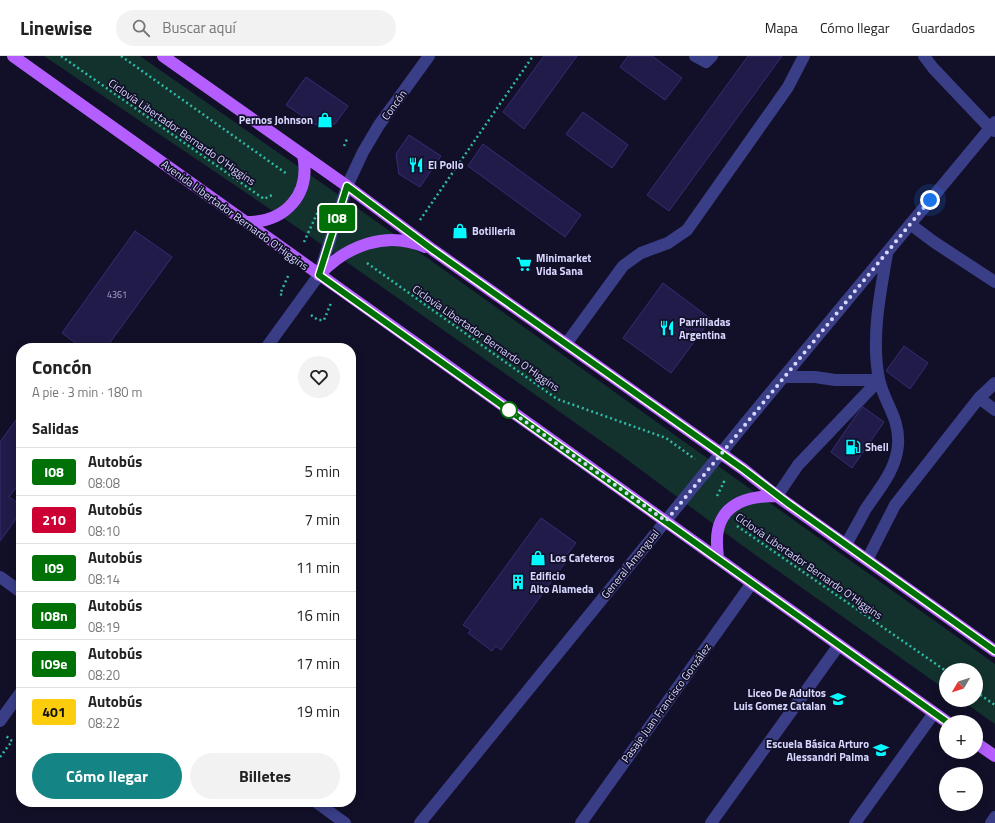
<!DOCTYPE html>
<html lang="es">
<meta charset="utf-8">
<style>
body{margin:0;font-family:"Titillium Web",sans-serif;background:#f2f2f2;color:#222;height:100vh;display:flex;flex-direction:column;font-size:15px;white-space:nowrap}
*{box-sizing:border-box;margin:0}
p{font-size:13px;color:#767676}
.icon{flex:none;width:22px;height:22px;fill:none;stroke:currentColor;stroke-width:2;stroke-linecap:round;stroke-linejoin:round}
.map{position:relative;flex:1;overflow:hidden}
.details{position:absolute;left:16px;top:287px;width:340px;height:464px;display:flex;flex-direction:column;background:#fff;border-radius:16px;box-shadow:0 2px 10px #0003}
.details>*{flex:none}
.badge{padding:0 8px;border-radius:3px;font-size:14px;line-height:26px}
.needle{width:26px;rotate:231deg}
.controls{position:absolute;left:939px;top:607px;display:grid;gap:8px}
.controls a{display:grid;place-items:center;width:44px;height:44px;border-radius:50%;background:#fff;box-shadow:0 2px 10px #0003;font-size:20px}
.you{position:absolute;width:20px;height:20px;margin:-10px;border:3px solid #fff;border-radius:50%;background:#1a73e8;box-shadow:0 0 0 6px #1a73e833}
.map>.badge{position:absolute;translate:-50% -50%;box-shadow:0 0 0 2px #fff}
h2{padding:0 16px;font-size:15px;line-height:36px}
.round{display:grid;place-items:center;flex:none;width:42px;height:42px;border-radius:21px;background:#f2f2f2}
.head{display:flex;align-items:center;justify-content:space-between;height:68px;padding:0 16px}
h1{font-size:19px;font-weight:700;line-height:30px}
.primary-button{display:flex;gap:8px;margin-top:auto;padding:8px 16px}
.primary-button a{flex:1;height:46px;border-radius:24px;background:#148485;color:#fff;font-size:16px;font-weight:700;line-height:46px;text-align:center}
.primary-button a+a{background:#f2f2f2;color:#222}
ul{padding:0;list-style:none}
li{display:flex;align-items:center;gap:12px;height:48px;padding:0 16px;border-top:1px solid #e0e0e0}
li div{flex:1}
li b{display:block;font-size:15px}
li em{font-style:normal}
li .badge{min-width:44px;font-weight:700;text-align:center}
header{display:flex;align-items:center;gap:24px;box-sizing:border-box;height:56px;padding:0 20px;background:#fff;border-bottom:1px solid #e0e0e0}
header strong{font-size:19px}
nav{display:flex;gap:22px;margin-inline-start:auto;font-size:14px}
.search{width:280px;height:36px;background:#f2f2f2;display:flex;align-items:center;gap:10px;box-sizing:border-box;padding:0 14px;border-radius:22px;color:#767676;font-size:15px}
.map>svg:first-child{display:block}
</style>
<header>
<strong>Linewise</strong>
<div class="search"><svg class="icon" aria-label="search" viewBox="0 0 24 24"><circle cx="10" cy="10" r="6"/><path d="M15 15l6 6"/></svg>Buscar aquí</div>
<nav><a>Mapa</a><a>Cómo llegar</a><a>Guardados</a></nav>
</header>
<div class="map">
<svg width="995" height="767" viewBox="0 0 995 767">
<rect width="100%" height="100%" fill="#121028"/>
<!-- green -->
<path fill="#13322e" d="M44,0H140L356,151L995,608V668L961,644H976V614H946V634L743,490L621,399L301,174Z"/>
<!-- building -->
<path fill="#211b49" stroke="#352d75" d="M544,0H577L524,73L503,56Z
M628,0H652L682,22L665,44L620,11Z
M748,0H782L669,155L647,139Z
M306,21L348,50L335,68L319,71L286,49Z
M583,56L628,89L612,112L566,78Z
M409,79L441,100L420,131L399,118L396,98Z
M483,88L581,159L565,181L468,110Z
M135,175L172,201L106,292H82L62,277Z
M663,227L711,263L671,317L623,282Z
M904,290L928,307L910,333L886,315Z
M863,351L884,366L852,412L831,396L857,358Z
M21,357V425L9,441L21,449V456L0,485V386Z
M541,462L576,487L565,501L568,503L501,594L496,590L492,595L468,577L471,574L463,569Z"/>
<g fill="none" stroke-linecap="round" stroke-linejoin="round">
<!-- path -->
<path stroke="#2fbba6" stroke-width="2.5" stroke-dasharray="2 3" stroke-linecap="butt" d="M61,0L264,143L274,138
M121,0L287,118
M344,90L347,83
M420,164L533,0
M304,186L321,149
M367,207L557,343L666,382L695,403
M282,239L280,238L289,218
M311,259L318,264H324L331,247
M717,440L724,426L721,423
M737,470L946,615
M976,636L995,649
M0,701L12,685L6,680"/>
<!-- minor -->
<path stroke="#3a3e87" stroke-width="12" d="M695,0L706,6L712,0
M924,0L933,12L990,72L995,75
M910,168L934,186L995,226
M566,288L623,210L641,197L668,187L687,174L788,31L804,0
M266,292L319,219L347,130L363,96L379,69L429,0
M784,321H815L835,324H879
M979,342L995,354
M777,440L798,409L879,324
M846,489C852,477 859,466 865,454C878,434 896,415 898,389C900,361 884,347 879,323C871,284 880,237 887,198
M867,504L895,449L979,342L995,327
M0,521L21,536
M0,665L21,636
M316,746L345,767
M420,767L747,365L995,66
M581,767L752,527
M711,767L839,589
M855,767L934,657
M991,767L995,761"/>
<!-- major -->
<path stroke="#b55eff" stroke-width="12" d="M13,0L947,666
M163,0L347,130L433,194L743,413L777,440L995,595
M247,166C286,166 311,138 303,99
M319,219C346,190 386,174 425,191
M718,502C717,493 716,483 718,474C724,445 752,440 777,440
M976,687L995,700"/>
</g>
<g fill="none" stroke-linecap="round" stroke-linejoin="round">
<defs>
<path id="line" d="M947,666L319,219L347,130L433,194L743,413L789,448L995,595"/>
</defs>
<!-- line casing -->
<use href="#line" stroke="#fff" stroke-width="9"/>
<!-- line -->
<use href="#line" stroke="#007106" stroke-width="6"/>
<!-- walk -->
<path stroke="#d8d7ff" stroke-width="4" stroke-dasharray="0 7.2" d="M509,354L506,352L666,465L930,144"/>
</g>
<!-- icons -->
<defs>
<symbol id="shop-bare" viewBox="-9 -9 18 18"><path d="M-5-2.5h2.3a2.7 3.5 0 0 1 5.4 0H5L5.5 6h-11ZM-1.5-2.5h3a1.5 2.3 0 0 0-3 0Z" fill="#03fbff" stroke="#121028" stroke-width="2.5" paint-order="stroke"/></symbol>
<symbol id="restaurant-bare" viewBox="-9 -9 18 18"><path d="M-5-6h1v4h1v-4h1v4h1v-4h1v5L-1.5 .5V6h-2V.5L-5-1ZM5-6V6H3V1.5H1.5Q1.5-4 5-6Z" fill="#03fbff" stroke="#121028" stroke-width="2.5" paint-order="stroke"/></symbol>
<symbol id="supermarket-bare" viewBox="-9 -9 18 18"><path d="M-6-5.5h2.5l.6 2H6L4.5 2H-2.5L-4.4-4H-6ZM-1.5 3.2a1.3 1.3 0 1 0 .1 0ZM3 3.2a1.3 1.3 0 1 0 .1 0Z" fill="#03fbff" stroke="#121028" stroke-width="2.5" paint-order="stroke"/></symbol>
<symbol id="fuel-bare" viewBox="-9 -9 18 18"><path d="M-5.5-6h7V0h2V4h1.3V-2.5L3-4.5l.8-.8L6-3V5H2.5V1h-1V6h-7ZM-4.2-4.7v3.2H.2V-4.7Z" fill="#03fbff" stroke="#121028" stroke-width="2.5" paint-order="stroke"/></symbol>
<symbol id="building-bare" viewBox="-9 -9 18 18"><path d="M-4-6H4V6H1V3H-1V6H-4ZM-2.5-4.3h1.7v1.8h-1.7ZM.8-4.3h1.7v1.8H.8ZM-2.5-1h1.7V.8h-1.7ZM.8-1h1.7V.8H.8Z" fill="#03fbff" stroke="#121028" stroke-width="2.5" paint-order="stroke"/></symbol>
<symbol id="school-bare" viewBox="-9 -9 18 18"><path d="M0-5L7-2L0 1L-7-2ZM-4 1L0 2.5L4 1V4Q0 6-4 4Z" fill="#03fbff" stroke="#121028" stroke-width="2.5" paint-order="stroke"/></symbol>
</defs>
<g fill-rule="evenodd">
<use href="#shop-bare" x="314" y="53" width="22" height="22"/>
<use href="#restaurant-bare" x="405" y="98" width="22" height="22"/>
<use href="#shop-bare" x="449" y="164" width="22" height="22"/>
<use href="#supermarket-bare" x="513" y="197" width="22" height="22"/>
<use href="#restaurant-bare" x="656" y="261" width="22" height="22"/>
<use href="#fuel-bare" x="842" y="380" width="22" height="22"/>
<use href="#shop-bare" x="527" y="491" width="22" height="22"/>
<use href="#building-bare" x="507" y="515" width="22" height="22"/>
<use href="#school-bare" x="827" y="632" width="22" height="22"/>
<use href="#school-bare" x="870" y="683" width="22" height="22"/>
</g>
<!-- markers -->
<circle fill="#fff" stroke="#007106" stroke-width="2" cx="509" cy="354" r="8"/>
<g text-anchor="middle" stroke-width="3.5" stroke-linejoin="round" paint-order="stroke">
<!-- number labels -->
<g font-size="9" fill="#aaa8d2">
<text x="117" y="242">4361</text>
</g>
<!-- street labels -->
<g font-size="11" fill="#d8d7ff" stroke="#121028">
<text transform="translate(394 49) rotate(-54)" y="4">Concón</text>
<text transform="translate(182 76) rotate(35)" y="4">Ciclovía Libertador Bernardo O'Higgins</text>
<text transform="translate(235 159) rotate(36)" y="4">Avenida Libertador Bernardo O'Higgins</text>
<text transform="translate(486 282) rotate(35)" y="4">Ciclovía Libertador Bernardo O'Higgins</text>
<text transform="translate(630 508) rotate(-51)" y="4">General Amengual</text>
<text transform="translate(809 510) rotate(35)" y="4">Ciclovía Libertador Bernardo O'Higgins</text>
<text transform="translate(666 647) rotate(-54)" y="4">Pasaje Juan Francisco González</text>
</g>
<!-- poi labels -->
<g font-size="11" font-weight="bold" fill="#d8d7ff" stroke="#121028" text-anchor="start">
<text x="313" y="68" text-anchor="end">Pernos Johnson</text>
<text x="428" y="113">El Pollo</text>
<text x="472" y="179">Botilleria</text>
<text x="536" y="206">Minimarket<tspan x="536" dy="13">Vida Sana</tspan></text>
<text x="679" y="270">Parrilladas<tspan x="679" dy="13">Argentina</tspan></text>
<text x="865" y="395">Shell</text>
<text x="550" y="506">Los Cafeteros</text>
<text x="530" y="524">Edificio<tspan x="530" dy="13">Alto Alameda</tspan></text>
<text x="826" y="641" text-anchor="end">Liceo De Adultos<tspan x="826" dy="13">Luis Gomez Catalan</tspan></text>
<text x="869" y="692" text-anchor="end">Escuela Básica Arturo<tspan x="869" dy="13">Alessandri Palma</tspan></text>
</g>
</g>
</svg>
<div class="controls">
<a><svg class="needle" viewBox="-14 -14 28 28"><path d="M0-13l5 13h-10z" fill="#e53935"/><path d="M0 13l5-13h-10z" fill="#767676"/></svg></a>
<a>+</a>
<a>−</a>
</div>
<div class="you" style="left:930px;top:144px"></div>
<b class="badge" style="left:337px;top:162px;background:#007106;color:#fff">I08</b>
<section class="details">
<div class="head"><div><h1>Concón</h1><p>A pie · 3 min · 180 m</p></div><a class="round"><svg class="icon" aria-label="heart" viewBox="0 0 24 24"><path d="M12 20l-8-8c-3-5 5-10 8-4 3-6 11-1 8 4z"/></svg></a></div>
<h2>Salidas</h2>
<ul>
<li><span class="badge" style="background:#007106;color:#fff">I08</span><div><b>Autobús</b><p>08:08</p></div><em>5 min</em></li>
<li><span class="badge" style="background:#c03;color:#fff">210</span><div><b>Autobús</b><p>08:10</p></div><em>7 min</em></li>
<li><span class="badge" style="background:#007106;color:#fff">I09</span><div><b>Autobús</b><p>08:14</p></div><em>11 min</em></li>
<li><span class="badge" style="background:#007106;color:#fff">I08n</span><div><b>Autobús</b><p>08:19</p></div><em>16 min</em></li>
<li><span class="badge" style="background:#007106;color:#fff">I09e</span><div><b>Autobús</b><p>08:20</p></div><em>17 min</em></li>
<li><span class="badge" style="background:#fccd0d;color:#111">401</span><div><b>Autobús</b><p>08:22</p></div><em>19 min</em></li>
</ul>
<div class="primary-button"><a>Cómo llegar</a><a>Billetes</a></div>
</section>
</div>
